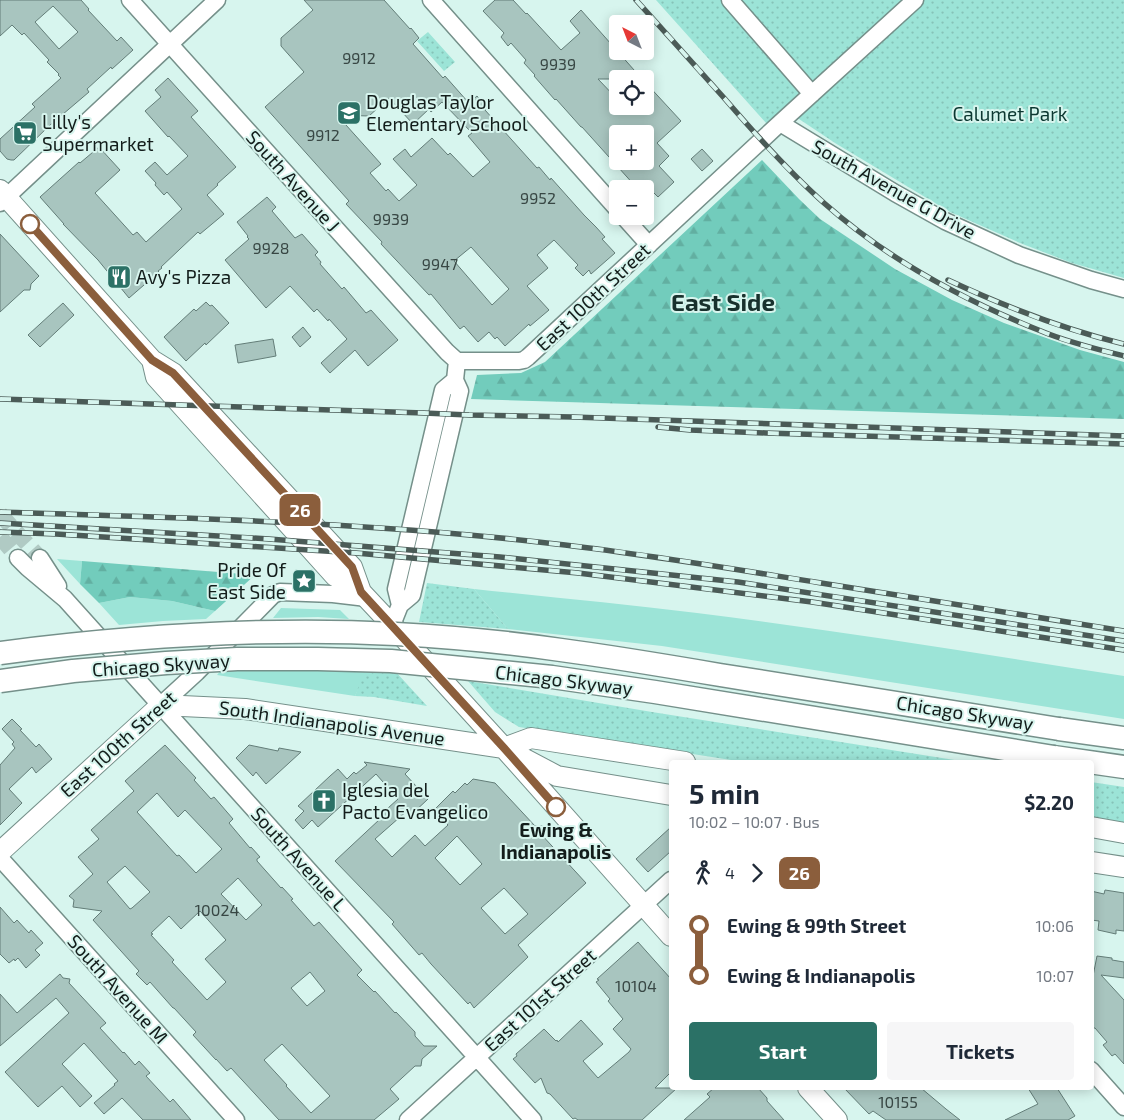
<!DOCTYPE html>
<meta charset="utf-8">
<style>
body{margin:0;font-family:"Exo 2",sans-serif;background:#f6f6f7;color:#1f2937;height:100vh;display:flex;flex-direction:column;font-size:19px;white-space:nowrap}
*{box-sizing:border-box;margin:0}
p{font-size:16px;color:#747a83}
.icon{flex:none;width:28px;height:28px;fill:none;stroke:currentColor;stroke-width:2;stroke-linecap:round;stroke-linejoin:round}
.map{position:relative;flex:1;overflow:hidden}
.drawer{position:absolute;left:669px;top:760px;width:425px;height:330px;display:flex;flex-direction:column;background:#fff;border-radius:5px;box-shadow:0 2px 12px #0003}
.drawer>*{flex:none}
.badge{padding:0 10px;border-radius:8px;font-size:18px;line-height:32px}
.needle{width:32px;rotate:318deg}
.tools{position:absolute;left:609px;top:15px;display:grid;gap:10px}
.tools a{display:grid;place-items:center;width:45px;height:45px;border-radius:5px;background:#fff;box-shadow:0 2px 12px #0003;font-size:25px}
.map>.badge{position:absolute;translate:-50% -50%;box-shadow:0 0 0 2px #fff}
.legs{display:flex;align-items:center;gap:8px;height:55px;padding:0 20px;font-size:16px}
.legs p{margin-inline-start:auto}
.overview{display:flex;align-items:center;justify-content:space-between;height:85px;padding:0 20px}
h1{font-size:28px;font-weight:700;line-height:38px}
.action{display:flex;gap:10px;margin-top:auto;padding:10px 20px}
.action a{flex:1;height:58px;border-radius:5px;background:#2b7166;color:#fff;font-size:20px;font-weight:700;line-height:58px;text-align:center}
.action a+a{background:#f6f6f7;color:#1f2937}
ul{padding:0 20px;list-style:none}
li{display:flex;align-items:center;gap:18px;height:50px;font-size:19px}
li i{display:grid;place-items:center;width:8px;height:100%;margin:0 6px;background:currentColor}
li i::after{content:'';width:12px;height:12px;margin:-6px;border:4px solid;border-radius:50%;background:#fff}
li p{margin-inline-start:auto}
li:first-child i{background:linear-gradient(#0000 50%,currentColor 0)}
li:last-child i{background:linear-gradient(currentColor 50%,#0000 0)}
.map>svg:first-child{display:block}
</style>
<div class="map">
<svg width="1124" height="1120" viewBox="0 0 1124 1120">
<defs>
<pattern id="forest-firs" width="22" height="20" patternUnits="userSpaceOnUse" patternTransform="scale(1.25)"><rect width="22" height="20" fill="#72ccbc"/><path d="M5 1l3.5 6h-7zM16 11l3.5 6h-7z" fill="#62afa1"/></pattern>
<pattern id="park-dots" width="8" height="8" patternUnits="userSpaceOnUse" patternTransform="scale(1.25)"><rect width="8" height="8" fill="#9ce4d7"/><path d="M2 2h.1M6 6h.1" fill="none" stroke="#86c3b8" stroke-width="1.8" stroke-linecap="round"/></pattern>
</defs>
<rect width="100%" height="100%" fill="#d7f5ee"/>
<!-- grass -->
<path fill="#9ce4d7" d="M57,559L82,561L80,584Z
M474,589C548,597 623,604 697,613C840,631 982,654 1124,676V719L662,646L508,629Z
M130,597L172,601L215,611L206,619L163,621L119,625L99,603Z
M281,608L340,610L349,619L318,617L273,618Z
M369,666L355,696L217,675L223,668Z"/>
<!-- forest -->
<path fill="url(#forest-firs)" d="M762,160L799,199L820,219L895,269L952,300L1004,323L1080,350L1124,362V419L471,399L477,375L521,373L545,362Z
M82,561L255,575L215,611L172,601L130,597L99,603L80,584Z"/>
<!-- park -->
<path fill="url(#park-dots)" d="M656,0H1124V278L1072,263L1020,243L950,212L835,143L784,109L767,124Z
M428,32L455,62L444,71L417,41Z
M427,583L474,589L508,629L419,622Z
M369,666L395,671L427,706L374,697L355,696L361,680Z
M468,681L652,712L967,762H744L519,727L495,712Z
M1091,782L1124,787V823L1091,818Z"/>
<!-- building -->
<path fill="#a8c5bf" stroke="#637d78" fill-rule="evenodd" d="M0,0H81L89,9L88,10L117,41L121,37L133,50L112,69L111,67L87,89L89,92L49,126L14,160H11L7,159L0,151V139L35,107L32,104L61,78L58,75L59,74L47,62L49,60L24,33L22,35L12,25L0,36ZM53,6L78,32L59,49L35,22Z
M304,0H384L410,29L411,28L419,38L413,44L443,78L445,76L468,102L469,101L470,102L477,96L488,108L485,110L537,168L539,167L550,180L551,178L584,215L596,227L605,237L602,239L615,253L591,274L589,270L583,276L575,268L578,265L554,240L537,255L548,268L527,286L549,310L530,326L529,324L505,346L497,337L495,339L489,332L478,342L464,326L460,329L431,294L429,295L381,244L382,242L346,204L349,201L265,107L304,72L281,46V38L313,10ZM389,98L413,124L429,109L431,112L442,102L472,133L468,136L490,162L473,177L450,153L448,155L432,138L411,157L405,149L393,159L417,185L399,201L388,189L386,191L370,173L381,164L337,115L369,116ZM471,247L509,289L492,305L454,261Z
M495,0H513L526,14L527,13L561,50L580,33L570,21L581,10L642,79H598L618,100V106H623L632,115L641,106H645V82L681,121L657,143L669,156L659,166L674,182L658,197L654,193L652,195L650,194L649,195L645,191V189H643L639,184L636,187L582,127H581L556,99L555,100L534,76L535,75L524,63L526,60L511,43L508,46L501,37L504,33L483,11ZM618,134H645V161H618Z
M168,78L198,111L191,117L236,167L217,184L218,185L207,195L224,214L200,234L198,232L161,267L162,268L158,271L159,272L129,298L98,260L63,224H64L40,197L79,162L80,163L99,147L120,170L95,193L133,235L137,232L146,242L182,209L167,192L164,195L155,185L156,183L145,171L155,162L167,175L188,156L169,136L168,137L145,111L161,97L155,90Z
M702,149L713,161L702,171L691,159Z
M267,197L276,207L272,211L295,238L302,234L318,252L315,255L321,262L320,264L342,289L344,287L366,313L371,310L398,340L368,366L355,350L330,373L321,363L347,339L329,319L328,321L317,309L314,312L290,286L266,308L225,260L249,239L247,237L248,236L237,222Z
M0,234L39,276L31,284L30,290H24L0,312Z
M206,302L210,306L212,305L229,323L206,345L205,343L186,361L164,337L194,309L196,311Z
M63,303L74,315L40,347L28,335Z
M303,327L311,337L300,347L292,337Z
M273,339L276,356L238,363L235,345Z
M12,719L22,729L20,730L36,747L39,744L52,759L36,773L32,767L9,789L22,803L0,825V765L15,748L12,744L14,742L2,729Z
M165,745L196,778L194,780L211,799L214,797L233,819L229,823L250,848L251,847L260,857L257,859V861L281,888L282,887L293,899L291,900L314,926L319,922L362,970L357,975L374,992L375,991L395,1013L396,1012L415,1032V1036L424,1046H437L422,1059L421,1066H415L390,1089L399,1099L374,1120H279L231,1068L227,1071L216,1059V1060L193,1035L196,1032L174,1008H173L150,982L147,985L136,974L139,971L93,920L102,911L73,907L74,900L69,896L93,874L78,857L99,839L91,830L134,791L125,781ZM157,793L178,817L185,810L222,849L196,873L179,855L177,856L137,812ZM125,866L150,892L132,908L130,909L107,882ZM238,878L262,905L246,920L221,894ZM200,911L226,940L205,959L226,982L207,1000L172,962L174,960L151,935L153,934L151,933L169,916L181,929ZM310,972L325,991L307,1006L291,988ZM282,1044L330,1096L311,1113L286,1086L287,1085L264,1060Z
M249,745L278,751L279,748L301,752L266,784L256,772L253,776L236,758Z
M364,762L410,769L405,774L428,799L412,814L408,810L375,839L392,857L415,835L425,846L448,825L434,810L453,791L455,793L465,783L467,785L473,779L495,783L535,826H548L540,833L586,883L518,945L528,957L474,1008L470,1002L468,1004L431,964L422,953L419,955L392,924L394,922L335,861L380,819L378,817L398,799L376,774L318,827L312,820L303,829L295,820L304,811L298,806L330,776L338,769L347,779L354,772L356,774L367,765ZM457,836L482,864L460,885L435,858ZM504,888L528,914L505,934L481,908Z
M671,827V851L648,872L636,859Z
M1105,890L1124,893V931L1116,930V934L1098,930L1099,921L1091,920V891L1104,894Z
M0,907L14,923L17,920L29,933L31,930L43,943L35,950L40,955L26,968L18,958L15,961L14,959L9,963L0,954Z
M638,942L671,979V1072L655,1088H677L642,1120H578L575,1118L573,1119L550,1094L547,1093L541,1078L535,1083L513,1059L517,1056L516,1054L544,1029L556,1041L557,1040L558,1042L581,1020L603,1044L583,1061L598,1078L629,1052L631,1049L613,1029L623,1019L608,1001L610,999L596,982L599,980L597,979Z
M1097,956L1112,958V960L1124,962V978L1101,975L1124,1000V1064L1115,1054L1112,1056L1103,1045L1107,1042L1095,1028H1091V986Z
M60,974L63,978L70,979L69,983L106,1023L100,1028L123,1053L124,1052L135,1065L139,1061L150,1073L146,1076L170,1102L173,1099L191,1120H143L122,1098L104,1114L94,1103L115,1085L114,1084L118,1081L84,1043L62,1064L92,1096L80,1107L62,1086L38,1107L5,1072L69,1013L56,998L0,1046V994L17,1013Z
M714,1088H758L767,1098V1101L784,1120H684L710,1097L707,1094Z
M844,1088H921L946,1109L960,1120H886L873,1111L869,1114Z
M1028,1088H1057L1075,1116L1068,1120H1005L1038,1104Z"/>
<g fill="none" stroke-linecap="round" stroke-linejoin="round">
<!-- minor-tunnel -->
<path stroke="#b0cac4" stroke-width="16" stroke-dasharray="16 8" stroke-linecap="butt" d="M0,514L40,558
M0,537L18,558"/>
<defs>
<path id="minor" d="M130,0L447,352L457,361
M431,0L618,210
M730,0L812,94
M780,123L895,193L945,221L1019,255L1091,280L1124,289
M0,203L217,0
M623,216L649,245
M457,361H519L524,360L528,357L780,123L915,0
M18,558L28,568L65,599L533,1120
M40,558L58,586
M400,605L396,589L443,390L455,380
M392,625L400,605L412,595L460,391L455,380L457,361
M161,705L197,672L273,595L280,592L333,594L367,598
M0,858L236,1120
M1091,1070L1124,1107
M408,1120L671,880"/>
<path id="major" d="M0,190L152,360L173,373L352,567L361,592
M152,360L156,377L335,576L361,592L392,625L504,748L671,936
M504,748L531,738L685,762
M1091,827L1124,833
M0,852L161,705L245,709L504,748L557,776L671,795
M1091,862L1124,867
M808,1088L837,1120"/>
<path id="highway" d="M1059,729L1124,738
M1054,757L1124,767"/>
</defs>
<!-- minor casing -->
<use href="#minor" stroke="#75908a" stroke-width="19"/>
<!-- major casing -->
<use href="#major" stroke="#75908a" stroke-width="22"/>
<!-- highway casing -->
<use href="#highway" stroke="#75908a" stroke-width="25"/>
<!-- minor -->
<use href="#minor" stroke="#fff" stroke-width="16"/>
<!-- major -->
<use href="#major" stroke="#fff" stroke-width="20"/>
<!-- highway -->
<use href="#highway" stroke="#fff" stroke-width="22"/>
<defs>
<path id="rail" d="M636,0C666,33 695,66 725,99C756,135 788,171 824,203C887,259 963,300 1041,331C1067,342 1096,349 1124,356
M948,280C1006,307 1062,329 1124,344
M0,399L424,413L469,415L573,417L1124,436
M658,427L690,430L766,433L1124,444
M0,512C186,518 372,522 556,544C645,554 733,569 821,583C922,599 1023,615 1124,631
M0,523L269,539L500,557L738,582L1124,641
M0,532L56,534L356,553L578,573L812,602L1124,650"/>
</defs>
<!-- rail casing -->
<use href="#rail" stroke="#4b5b57" stroke-width="5.5"/>
<!-- rail -->
<use href="#rail" stroke="#d7f5ee" stroke-width="4" stroke-dasharray="11" stroke-linecap="butt"/>
<defs>
<path id="highway-bridge" d="M0,653C131,636 263,627 396,634C451,637 506,642 561,650C614,657 667,666 720,675C833,693 946,711 1059,729
M0,681L73,671L166,663L237,659H318L391,661L552,677L655,692L1054,757"/>
</defs>
<!-- highway-bridge casing -->
<use href="#highway-bridge" stroke="#75908a" stroke-width="25" stroke-linecap="butt"/>
<!-- highway-bridge -->
<use href="#highway-bridge" stroke="#fff" stroke-width="22"/>
</g>
<g fill="none" stroke-linecap="round" stroke-linejoin="round">
<defs>
<path id="line-1" d="M30,224L152,360L173,373L352,567L361,592L504,748L556,807"/>
</defs>
<!-- line-1 casing -->
<use href="#line-1" stroke="#fff" stroke-width="11"/>
<!-- line-1 -->
<use href="#line-1" stroke="#8b5e3c" stroke-width="8"/>
</g>
<!-- icons -->
<defs>
<symbol id="school-square" viewBox="-11 -11 22 22"><rect x="-9" y="-9" width="18" height="18" rx="4" fill="#2b7166" stroke="#d7f5ee"/><path d="M0-5L7-2L0 1L-7-2ZM-4 1L0 2.5L4 1V4Q0 6-4 4Z" fill="#fff"/></symbol>
<symbol id="supermarket-square" viewBox="-11 -11 22 22"><rect x="-9" y="-9" width="18" height="18" rx="4" fill="#2b7166" stroke="#d7f5ee"/><path d="M-6-5.5h2.5l.6 2H6L4.5 2H-2.5L-4.4-4H-6ZM-1.5 3.2a1.3 1.3 0 1 0 .1 0ZM3 3.2a1.3 1.3 0 1 0 .1 0Z" fill="#fff"/></symbol>
<symbol id="restaurant-square" viewBox="-11 -11 22 22"><rect x="-9" y="-9" width="18" height="18" rx="4" fill="#2b7166" stroke="#d7f5ee"/><path d="M-5-6h1v4h1v-4h1v4h1v-4h1v5L-1.5 .5V6h-2V.5L-5-1ZM5-6V6H3V1.5H1.5Q1.5-4 5-6Z" fill="#fff"/></symbol>
<symbol id="sight-square" viewBox="-11 -11 22 22"><rect x="-9" y="-9" width="18" height="18" rx="4" fill="#2b7166" stroke="#d7f5ee"/><path d="M0-6L1.8-2.2L6-1.7L2.9 1.2L3.7 5.4L0 3.3L-3.7 5.4L-2.9 1.2L-6-1.7L-1.8-2.2Z" fill="#fff"/></symbol>
<symbol id="church-square" viewBox="-11 -11 22 22"><rect x="-9" y="-9" width="18" height="18" rx="4" fill="#2b7166" stroke="#d7f5ee"/><path d="M-1.2-6h2.4v3.5h3.3v2.4h-3.3V6h-2.4V-.1h-3.3v-2.4h3.3Z" fill="#fff"/></symbol>
</defs>
<g fill-rule="evenodd">
<use href="#school-square" x="335" y="99" width="28" height="28"/>
<use href="#supermarket-square" x="11" y="119" width="28" height="28"/>
<use href="#restaurant-square" x="105" y="263" width="28" height="28"/>
<use href="#sight-square" x="290" y="567" width="28" height="28"/>
<use href="#church-square" x="310" y="787" width="28" height="28"/>
</g>
<!-- markers -->
<g fill="#fff" stroke="#8b5e3c" stroke-width="2.5">
<circle cx="30" cy="224" r="9"/>
<circle cx="556" cy="807" r="9"/>
</g>
<g text-anchor="middle" stroke-width="4" stroke-linejoin="round" paint-order="stroke">
<!-- number labels -->
<g font-size="16" fill="#384744">
<text x="359" y="64">9912</text>
<text x="558" y="70">9939</text>
<text x="323" y="141">9912</text>
<text x="538" y="204">9952</text>
<text x="391" y="225">9939</text>
<text x="271" y="254">9928</text>
<text x="440" y="270">9947</text>
<text x="217" y="916">10024</text>
<text x="636" y="992">10104</text>
<text x="898" y="1108">10155</text>
</g>
<!-- poi labels -->
<g font-size="19" fill="#131d1b" stroke="#d7f5ee" text-anchor="start">
<text x="366" y="109">Douglas Taylor<tspan x="366" dy="22">Elementary School</tspan></text>
<text x="42" y="129">Lilly's<tspan x="42" dy="22">Supermarket</tspan></text>
<text x="136" y="284">Avy's Pizza</text>
<text x="286" y="577" text-anchor="end">Pride Of<tspan x="286" dy="22">East Side</tspan></text>
<text x="342" y="797">Iglesia del<tspan x="342" dy="22">Pacto Evangelico</tspan></text>
</g>
<!-- park labels -->
<g font-size="19" fill="#0c3831" stroke="#d7f5ee">
<text x="1010" y="121">Calumet Park</text>
</g>
<!-- street labels -->
<g font-size="19" fill="#131d1b" stroke="#d7f5ee">
<text transform="translate(293 181) rotate(48)" y="7">South Avenue J</text>
<text transform="translate(894 189) rotate(29)" y="7">South Avenue G Drive</text>
<text transform="translate(593 297) rotate(-43)" y="7">East 100th Street</text>
<text transform="translate(161 665) rotate(-4)" y="7">Chicago Skyway</text>
<text transform="translate(564 680) rotate(7)" y="7">Chicago Skyway</text>
<text transform="translate(965 713) rotate(9)" y="7">Chicago Skyway</text>
<text transform="translate(332 723) rotate(8)" y="7">South Indianapolis Avenue</text>
<text transform="translate(118 744) rotate(-42)" y="7">East 100th Street</text>
<text transform="translate(299 859) rotate(48)" y="7">South Avenue L</text>
<text transform="translate(118 989) rotate(48)" y="7">South Avenue M</text>
<text transform="translate(540 1000) rotate(-42)" y="7">East 101st Street</text>
</g>
<!-- stop labels -->
<g font-size="19" font-weight="bold" fill="#131d1b" stroke="#d7f5ee">
<text x="556" y="837">Ewing &amp;<tspan x="556" dy="22">Indianapolis</tspan></text>
</g>
<!-- district labels -->
<g font-size="24" font-weight="bold" fill="#18312d" stroke="#d7f5ee">
<text x="723" y="311">East Side</text>
</g>
</g>
</svg>
<div class="tools">
<a><svg class="needle" viewBox="-14 -14 28 28"><path d="M0-13l5 13h-10z" fill="#e53935"/><path d="M0 13l5-13h-10z" fill="#747a83"/></svg></a>
<a><svg class="icon" aria-label="locate" viewBox="0 0 24 24"><circle cx="12" cy="12" r="6"/><path d="M12 2v4M12 18v4M2 12h4M18 12h4"/></svg></a>
<a>+</a>
<a>−</a>
</div>
<b class="badge" style="left:300px;top:510px;background:#8b5e3c;color:#fff">26</b>
<section class="drawer">
<div class="overview"><div><h1>5 min</h1><p>10:02 – 10:07 · Bus</p></div><b>$2.20</b></div>
<div class="legs"><svg class="icon" aria-label="walk" viewBox="0 0 24 24"><circle cx="13" cy="4" r="2"/><path d="M13 8l-2 6 4 7M11 14l-3 7M7 12l3-4h3l4 4"/></svg>4<svg class="icon" aria-label="forward" viewBox="0 0 24 24"><path d="M9 5l7 7-7 7"/></svg><b class="badge" style="background:#8b5e3c;color:#fff">26</b></div>
<ul>
<li><i style="color:#8b5e3c"></i><b>Ewing &amp; 99th Street</b><p>10:06</p></li>
<li><i style="color:#8b5e3c"></i><b>Ewing &amp; Indianapolis</b><p>10:07</p></li>
</ul>
<div class="action"><a>Start</a><a>Tickets</a></div>
</section>
</div>
